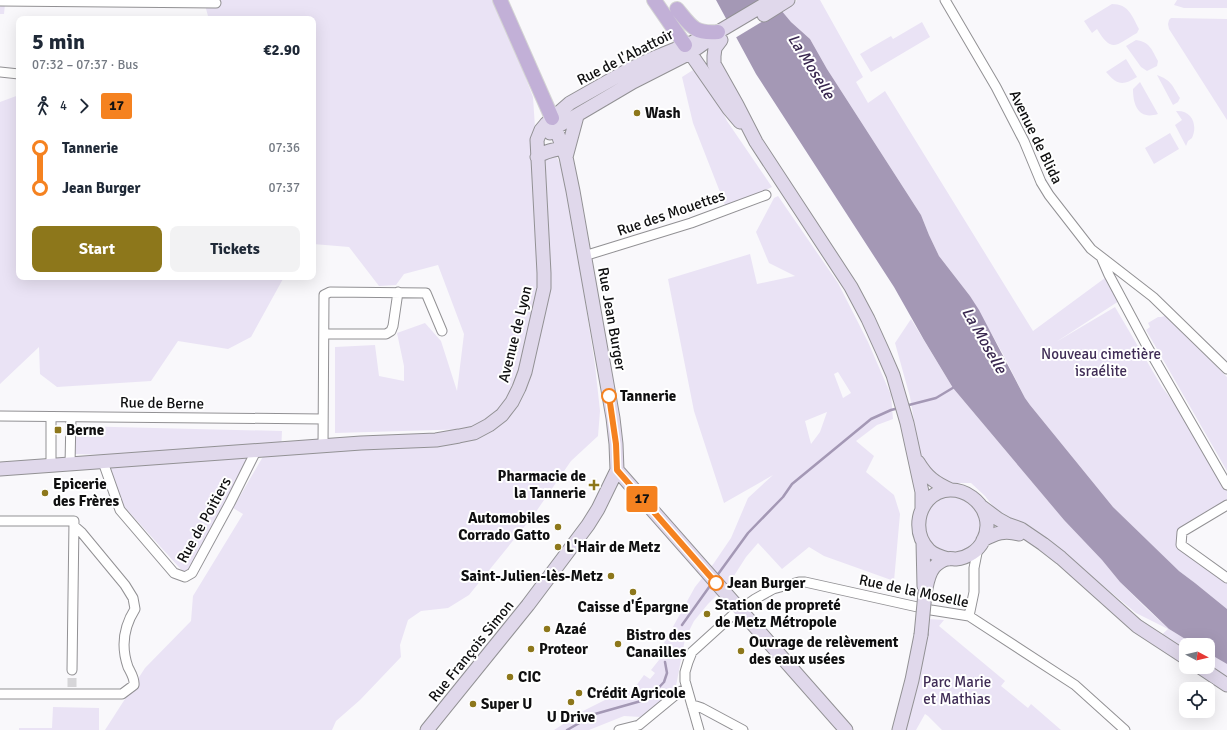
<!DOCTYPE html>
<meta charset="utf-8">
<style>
body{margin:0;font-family:Signika,sans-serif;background:#f2f2f3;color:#1f2937;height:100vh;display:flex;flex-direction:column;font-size:15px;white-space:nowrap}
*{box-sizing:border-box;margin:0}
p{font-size:13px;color:#747a83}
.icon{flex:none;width:22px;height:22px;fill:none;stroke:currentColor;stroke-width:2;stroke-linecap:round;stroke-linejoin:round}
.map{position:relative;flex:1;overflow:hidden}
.details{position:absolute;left:16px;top:16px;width:300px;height:264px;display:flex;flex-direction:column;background:#fff;border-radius:8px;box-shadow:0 4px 16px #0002}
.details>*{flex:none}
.badge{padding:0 8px;border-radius:3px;font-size:14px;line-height:26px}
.needle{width:26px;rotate:97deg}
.fabs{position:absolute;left:1179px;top:638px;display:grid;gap:8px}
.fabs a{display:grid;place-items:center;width:36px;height:36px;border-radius:8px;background:#fff;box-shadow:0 4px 16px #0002;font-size:20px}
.map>.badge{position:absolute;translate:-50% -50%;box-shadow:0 0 0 2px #fff}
.legs{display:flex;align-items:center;gap:6px;height:44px;padding:0 16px;font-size:13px}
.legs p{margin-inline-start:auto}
.summary{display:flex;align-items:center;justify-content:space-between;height:68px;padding:0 16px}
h1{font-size:22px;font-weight:700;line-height:30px}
.primary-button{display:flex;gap:8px;margin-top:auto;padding:8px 16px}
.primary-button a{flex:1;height:46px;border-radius:8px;background:#8d771b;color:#fff;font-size:16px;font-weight:700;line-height:46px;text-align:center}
.primary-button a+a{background:#f2f2f3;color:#1f2937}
ul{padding:0 16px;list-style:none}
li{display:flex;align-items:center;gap:14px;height:40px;font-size:15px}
li i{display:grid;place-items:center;width:6px;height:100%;margin:0 5px;background:currentColor}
li i::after{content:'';width:10px;height:10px;margin:-5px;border:3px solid;border-radius:50%;background:#fff}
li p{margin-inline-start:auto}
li:first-child i{background:linear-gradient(#0000 50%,currentColor 0)}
li:last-child i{background:linear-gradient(currentColor 50%,#0000 0)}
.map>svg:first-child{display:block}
</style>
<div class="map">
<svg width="1227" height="730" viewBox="0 0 1227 730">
<rect width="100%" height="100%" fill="#f9f8fb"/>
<!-- green -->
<path fill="#eae3f5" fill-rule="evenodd" d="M0,0H494L503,18L533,97L536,143L557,157L564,175L572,217L595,365L600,411L598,436L571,461L533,516L469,595L448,608L421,611L408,620L400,645L401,657L360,700L336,721L332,730H105L145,668L191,621L193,596L243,514L233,508L268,448H254L226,504L186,575L121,503L104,455L75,454L74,426L282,431L281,452L331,451L472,429L335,433V347L375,345L379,376L404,381V366L397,333L425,323L441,341L457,391L464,334L438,265L404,274L396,285L379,286L349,247L313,244V19H207L208,16L205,5L5,4L4,14H0Z
M796,0H820L863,77L856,82L868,103L885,91L1033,331L1109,275L1119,301L1056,342L1115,307L1162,387L1139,401L1162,387L1196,432L1227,485V506L1189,531L1183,541L1227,578V609L1195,583L1179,571L1113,507L1030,405L1025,398L1003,354L970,296L939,256L929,235L921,215L827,69L810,39L791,22L781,10L797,1Z
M1177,0H1227V8H1184L1174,5Z
M1112,4C1129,4 1132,16 1139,29L1137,33C1116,45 1112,54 1097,29L1092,33L1084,21Z
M1171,18L1227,19V120L1169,29L1168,24L1169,20Z
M922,22L930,37L871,72L860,54L891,36L893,39Z
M1136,40C1150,42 1152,50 1158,61L1157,66L1147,71L1141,67L1126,46Z
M1126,59L1137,77C1123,86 1117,85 1106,72Z
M693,70L715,96L727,121L772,187L727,210L693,123L682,77Z
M1157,75C1171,80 1172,85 1180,98L1178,102L1173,105Z
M1140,82L1158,114C1139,120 1133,106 1133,89Z
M19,95V277H284L251,337L228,349L178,341L151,381L57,387L40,374L39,347L0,384V102Z
M1176,111C1192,110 1198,125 1192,138L1188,141L1186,146L1175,125L1182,120Z
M1170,133L1179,149L1154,164L1145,148Z
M778,196L838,283L868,342L891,395L893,419L877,425L856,441L874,456L866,472L894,495L900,514L894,581L824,556L809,547L782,569L758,543L746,557L730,582L708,604L694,621L685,639L675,691L641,717L624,716L589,730H554L585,710L611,697L633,690L644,675L650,679L655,673L651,670L663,655L667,658L673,650L664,643L695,587L714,563L731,538L748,498L773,475L724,503L694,411L668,279L750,254L757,284L795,276L769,263L756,232L774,198ZM838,372L851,393L843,398L834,374ZM827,412L820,432L811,444L805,421Z
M1165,316L1227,377V471L1146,330L1150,327L1148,323L1158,317H1161Z
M911,319L953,388L1064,520L1102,560L1120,582L1147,609L1169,629L1195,645H1186V658L1157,639L1168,629L1136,613L1040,534L998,513L985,496L971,483H952L931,475L920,456L910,397L895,343Z
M924 525a29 29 0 1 1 58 0a29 29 0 1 1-58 0Z
M928,619L944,620L939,626L1005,681L1001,686L1028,708L1031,704L1061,730H942L928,716L925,714L916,730H903Z
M1208,653L1227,664V685L1208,667Z
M53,707L99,708V730H19V728H52Z"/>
<!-- water -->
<path fill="#a498b5" d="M716,0H775L781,10L791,22L810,39L827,69L921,215L929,235L939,256L970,296L979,310L1025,398L1030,405L1113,507L1179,571L1195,583L1227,609V664L1208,653V645H1195L1169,629L1120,582L1102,560L1064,520L953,388L924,340L894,287L756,74Z"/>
<!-- pier -->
<path fill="#f9f8fb" d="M783,9L735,38L725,21Z"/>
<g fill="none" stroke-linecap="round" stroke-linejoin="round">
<!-- stream -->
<path stroke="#a498b5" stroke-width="2.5" d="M905,406L936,398L956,386
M716,577L748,533L783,497L792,484L871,419L891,410L899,408
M682,625L712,583
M567,730L595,714L641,701L651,696L664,682L667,673L665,662"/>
<!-- street-tunnel -->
<path stroke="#d6d5d8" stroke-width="9" stroke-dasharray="9 4.5" stroke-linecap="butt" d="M72,687V670"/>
<defs>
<path id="street" d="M945,0L996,87L1024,141L1041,182L1049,195L1091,249L1153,297L1227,369
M0,1L216,3
M0,72L19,74
M584,256L691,223L766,195
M1102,259L1109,275L1148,348L1227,485
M324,334H386L391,331L393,326L398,292
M0,416L323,419
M323,446L324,295L330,292L426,293L442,331
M103,462L120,510L174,573L185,577L192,573L230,503L256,451
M70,464L71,417
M51,466V417
M1227,505L1182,532L1181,545L1227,578
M0,521H74L72,670
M969,616L974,592V568L978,548
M0,694H122L134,685C135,679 131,673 128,667C121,647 123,628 135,609L133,598L125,585L82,533L74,526
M692,706H696L702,708L743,730
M619,730L639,725L679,692L687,689
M699,730L685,681V672L688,662L692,652L735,613L755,599L773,589L799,582H805L931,610L969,616L1075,685L1125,730"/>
<path id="secondary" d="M764,15L788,0
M721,40L715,48L714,56V64L737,105L756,142L851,287L868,319L883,352L893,375L907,423L922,492V508
M686,47L729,109L740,122
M552,118L566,157L573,191L613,418L616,444L617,470L846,730
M550,133L555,128L633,82L690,53L707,41
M537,157C545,151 553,150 563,148
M566,157L577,116
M918,462C927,477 935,483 951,490
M0,469L361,443L436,440L459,436L474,433L489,425L502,415L512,402L519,388L525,372L544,288V273L537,140L541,130L546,124L570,103L630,69L656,57L718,32L772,0
M982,507L998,519L1007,524L1021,529L1043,544L1061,558L1137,626L1186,658
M983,540C996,533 1004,530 1019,534
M923,542L924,586
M925,593C927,584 928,574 934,567C937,564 943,560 947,559C950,558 953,559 956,559C967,558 978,551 983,541C1001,506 954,473 928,500C916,514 915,536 929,550C934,555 941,557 948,559
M1200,667L1227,685
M427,730L528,605L588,525L598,509L617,470
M899,730L912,680L921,635"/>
<path id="primary" d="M500,0L552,118
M654,0L685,45
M677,9C691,26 694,34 718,32"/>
</defs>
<!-- street casing -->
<use href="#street" stroke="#929194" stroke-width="11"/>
<!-- secondary casing -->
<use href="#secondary" stroke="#929194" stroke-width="15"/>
<!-- primary casing -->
<use href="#primary" stroke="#d4d4d4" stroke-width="16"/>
<!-- street -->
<use href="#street" stroke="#fff" stroke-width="9"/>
<!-- secondary -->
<use href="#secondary" stroke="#e0d8eb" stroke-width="13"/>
<!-- primary -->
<use href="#primary" stroke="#c2b0d7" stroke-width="14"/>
<defs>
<path id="secondary-bridge" d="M921,635L925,593"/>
</defs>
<!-- secondary-bridge casing -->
<use href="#secondary-bridge" stroke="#929194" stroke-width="15" stroke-linecap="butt"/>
<!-- secondary-bridge -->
<use href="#secondary-bridge" stroke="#e0d8eb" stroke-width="13"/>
</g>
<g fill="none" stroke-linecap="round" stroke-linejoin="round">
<defs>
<path id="line-1" d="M609,396L616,444L617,470L716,583"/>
</defs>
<!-- line-1 casing -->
<use href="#line-1" stroke="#fff" stroke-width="9"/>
<!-- line-1 -->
<use href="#line-1" stroke="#f58220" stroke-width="6"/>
</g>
<!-- markers -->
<g fill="#8d771b" stroke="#fff" stroke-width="1.5">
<circle cx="637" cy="113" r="4"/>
<rect x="54" y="426" width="8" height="8" rx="2"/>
<path d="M592 479h4v4h4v4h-4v4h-4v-4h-4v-4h4z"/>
<circle cx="45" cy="493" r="4"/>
<circle cx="558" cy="527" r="4"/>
<circle cx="558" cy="547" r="4"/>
<circle cx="611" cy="576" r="4"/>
<circle cx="633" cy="592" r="4"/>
<circle cx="707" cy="614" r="4"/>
<circle cx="547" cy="629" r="4"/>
<circle cx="618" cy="644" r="4"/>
<circle cx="531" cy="649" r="4"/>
<circle cx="741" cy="651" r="4"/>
<circle cx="510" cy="677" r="4"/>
<circle cx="579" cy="693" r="4"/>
<circle cx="571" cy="702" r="4"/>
<circle cx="473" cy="704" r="4"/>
</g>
<g fill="#fff" stroke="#f58220" stroke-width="2">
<circle cx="609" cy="396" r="7"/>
<circle cx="716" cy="583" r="7"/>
</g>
<g text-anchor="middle" stroke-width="4" stroke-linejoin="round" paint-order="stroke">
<!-- street labels -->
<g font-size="15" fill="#0f0f10" stroke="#fff">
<text transform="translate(625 57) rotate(-27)" y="5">Rue de l'Abattoir</text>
<text transform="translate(1036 137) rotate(64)" y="5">Avenue de Blida</text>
<text transform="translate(671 213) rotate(-19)" y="5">Rue des Mouettes</text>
<text transform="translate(612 319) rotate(80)" y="5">Rue Jean Burger</text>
<text transform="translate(515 334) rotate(-76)" y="5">Avenue de Lyon</text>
<text transform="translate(162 403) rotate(1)" y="5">Rue de Berne</text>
<text transform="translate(204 520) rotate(-61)" y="5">Rue de Poitiers</text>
<text transform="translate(914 591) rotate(12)" y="5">Rue de la Moselle</text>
<text transform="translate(471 651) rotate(-51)" y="5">Rue François Simon</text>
</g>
<!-- poi labels -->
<g font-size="15" font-weight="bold" fill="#0f0f10" stroke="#fff" text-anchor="start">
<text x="645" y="118">Wash</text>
<text x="66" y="435">Berne</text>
<text x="586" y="481" text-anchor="end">Pharmacie de<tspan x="586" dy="17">la Tannerie</tspan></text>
<text x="53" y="489">Epicerie<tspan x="53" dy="17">des Frères</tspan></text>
<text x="550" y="523" text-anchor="end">Automobiles<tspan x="550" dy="17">Corrado Gatto</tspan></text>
<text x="566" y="552">L'Hair de Metz</text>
<text x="603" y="581" text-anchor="end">Saint-Julien-lès-Metz</text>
<text x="715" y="610">Station de propreté<tspan x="715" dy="17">de Metz Métropole</tspan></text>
<text x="633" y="612" text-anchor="middle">Caisse d'Épargne</text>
<text x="555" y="634">Azaé</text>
<text x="626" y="640">Bistro des<tspan x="626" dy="17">Canailles</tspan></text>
<text x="749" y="647">Ouvrage de relèvement<tspan x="749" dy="17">des eaux usées</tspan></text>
<text x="539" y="654">Proteor</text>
<text x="518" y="682">CIC</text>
<text x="587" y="698">Crédit Agricole</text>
<text x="481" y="709">Super U</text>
<text x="571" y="722" text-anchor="middle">U Drive</text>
</g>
<!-- park labels -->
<g font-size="15" fill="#402d56" stroke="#fff">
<text x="1101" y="359">Nouveau cimetière<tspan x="1101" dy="17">israélite</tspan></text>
<text x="957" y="687">Parc Marie<tspan x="957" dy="17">et Mathias</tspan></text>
</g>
<!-- stop labels -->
<g font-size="15" font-weight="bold" fill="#0f0f10" stroke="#fff" text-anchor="start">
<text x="620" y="401">Tannerie</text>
<text x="727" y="588">Jean Burger</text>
</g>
<!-- water labels -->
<g font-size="16" font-style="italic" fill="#3a2850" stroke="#fff">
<text transform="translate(812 66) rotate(58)" y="6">La Moselle</text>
<text transform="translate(985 340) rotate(60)" y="6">La Moselle</text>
</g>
</g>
</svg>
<div class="fabs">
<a><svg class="needle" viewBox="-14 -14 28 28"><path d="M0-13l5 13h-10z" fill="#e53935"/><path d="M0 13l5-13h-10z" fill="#747a83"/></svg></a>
<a><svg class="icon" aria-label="locate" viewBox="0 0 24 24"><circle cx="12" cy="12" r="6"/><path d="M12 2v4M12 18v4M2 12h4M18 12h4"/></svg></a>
</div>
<b class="badge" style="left:642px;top:499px;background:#f58220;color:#111">17</b>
<section class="details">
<div class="summary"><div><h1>5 min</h1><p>07:32 – 07:37 · Bus</p></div><b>€2.90</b></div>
<div class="legs"><svg class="icon" aria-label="walk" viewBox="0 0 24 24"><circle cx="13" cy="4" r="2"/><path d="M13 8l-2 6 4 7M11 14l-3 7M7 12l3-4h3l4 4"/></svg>4<svg class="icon" aria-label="forward" viewBox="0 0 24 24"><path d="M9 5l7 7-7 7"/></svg><b class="badge" style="background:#f58220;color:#111">17</b></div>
<ul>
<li><i style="color:#f58220"></i><b>Tannerie</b><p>07:36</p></li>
<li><i style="color:#f58220"></i><b>Jean Burger</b><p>07:37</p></li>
</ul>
<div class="primary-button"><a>Start</a><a>Tickets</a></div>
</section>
</div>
